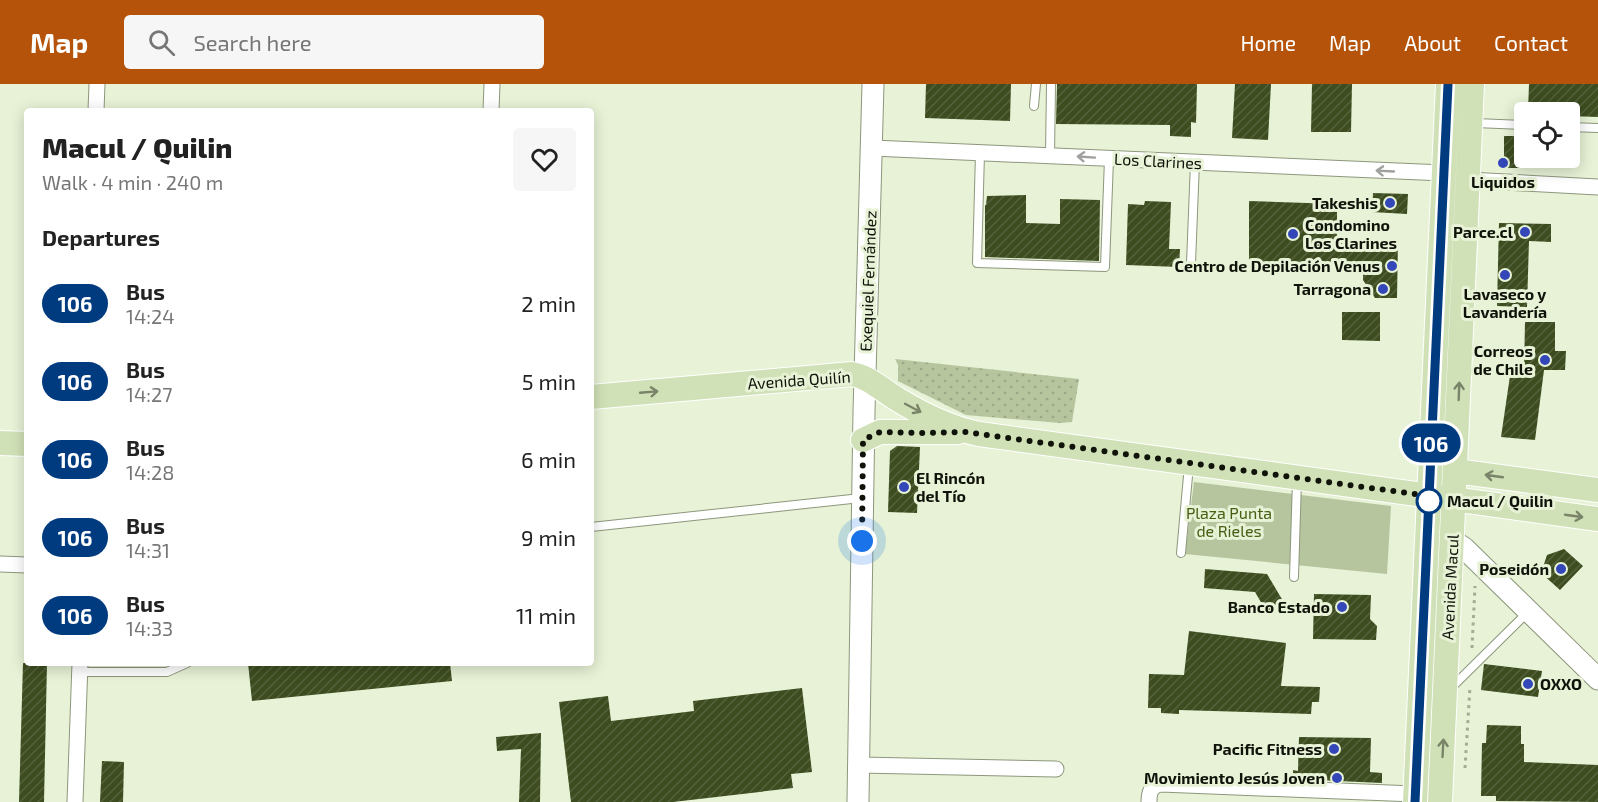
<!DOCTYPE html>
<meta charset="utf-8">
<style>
body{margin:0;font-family:"Exo 2",sans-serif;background:#f6f6f6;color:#222;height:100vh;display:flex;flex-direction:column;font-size:22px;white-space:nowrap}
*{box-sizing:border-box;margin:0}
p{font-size:20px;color:#767676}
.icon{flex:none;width:33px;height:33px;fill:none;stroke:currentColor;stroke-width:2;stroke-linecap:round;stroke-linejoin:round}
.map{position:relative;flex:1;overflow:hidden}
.details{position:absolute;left:24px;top:24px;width:570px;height:558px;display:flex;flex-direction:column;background:#fff;border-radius:6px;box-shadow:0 3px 15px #0003}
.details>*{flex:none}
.badge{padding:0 12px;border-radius:20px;font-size:21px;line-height:39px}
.controls{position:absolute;left:1514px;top:18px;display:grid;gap:12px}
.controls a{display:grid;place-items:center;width:66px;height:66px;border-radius:6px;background:#fff;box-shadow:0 3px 15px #0003;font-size:30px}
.you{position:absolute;width:30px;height:30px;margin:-15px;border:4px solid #fff;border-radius:50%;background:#1a73e8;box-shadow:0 0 0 9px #1a73e833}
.map>.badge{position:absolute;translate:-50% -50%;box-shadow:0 0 0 3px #fff}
h2{padding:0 18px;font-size:22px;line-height:54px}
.round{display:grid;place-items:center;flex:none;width:63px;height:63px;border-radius:6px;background:#f6f6f6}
.summary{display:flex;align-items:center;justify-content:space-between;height:102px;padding:0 18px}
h1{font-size:28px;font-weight:800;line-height:45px}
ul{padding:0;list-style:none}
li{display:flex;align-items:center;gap:18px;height:78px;padding:0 18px}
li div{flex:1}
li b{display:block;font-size:22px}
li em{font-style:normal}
li .badge{min-width:66px;font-weight:700;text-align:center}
header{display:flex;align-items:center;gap:36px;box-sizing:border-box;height:84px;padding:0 30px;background:#b45309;color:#fff}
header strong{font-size:28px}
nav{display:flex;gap:33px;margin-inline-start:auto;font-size:21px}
.search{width:420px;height:54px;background:#f6f6f6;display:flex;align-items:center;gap:15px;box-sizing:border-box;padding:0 21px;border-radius:6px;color:#767676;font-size:22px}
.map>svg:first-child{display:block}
</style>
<header>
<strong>Map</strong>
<div class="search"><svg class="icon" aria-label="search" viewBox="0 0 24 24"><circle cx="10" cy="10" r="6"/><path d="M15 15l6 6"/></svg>Search here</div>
<nav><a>Home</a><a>Map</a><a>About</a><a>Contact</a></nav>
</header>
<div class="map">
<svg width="1598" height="718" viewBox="0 0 1598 718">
<defs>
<pattern id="grass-dots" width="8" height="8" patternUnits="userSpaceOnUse" patternTransform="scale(1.5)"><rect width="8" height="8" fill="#b6c59e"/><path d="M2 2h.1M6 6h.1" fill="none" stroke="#9ba887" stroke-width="1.8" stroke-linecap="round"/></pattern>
<pattern id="building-hatch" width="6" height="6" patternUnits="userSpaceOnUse" patternTransform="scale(1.5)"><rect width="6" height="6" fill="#3d4d1f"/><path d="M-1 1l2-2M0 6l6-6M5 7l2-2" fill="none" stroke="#55623d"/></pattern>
</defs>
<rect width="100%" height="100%" fill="#e7f2d6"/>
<!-- grass -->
<path fill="url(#grass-dots)" d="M895,275L1079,295L1072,338L1060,339L966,331L898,297V281Z"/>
<!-- park -->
<path fill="#b6c59e" d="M1194,398L1391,422L1387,490L1185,470Z"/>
<!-- building -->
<path fill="url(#building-hatch)" d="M926,0H1011L1010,37L925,34Z
M1057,0H1197L1196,39L1191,38V53L1170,52V41L1056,40Z
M1235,0H1271L1268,56L1232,54Z
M1312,0H1352L1351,48H1311Z
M1529,0H1598V33L1569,32V28H1528Z
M1504,52H1524V84H1504Z
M1373,109L1408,110L1407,130L1372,128Z
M1026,111V139L1060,140V115L1100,116L1099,177L985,173V121H986L987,112Z
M1145,117L1171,118L1169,165H1180L1179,183L1126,181L1128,120L1144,121Z
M1249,117L1337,120V155L1398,157L1397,214H1375L1363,196V182L1249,179Z
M1499,139L1551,140V158L1529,157L1527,223L1497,222Z
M1342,228H1380V257L1342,256Z
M1525,238H1555V267H1566L1565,286H1544L1535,356L1501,353L1511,285H1524Z
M897,362L920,363L917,429L888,428L890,367Z
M1564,465L1583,482L1560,506L1541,489L1547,471Z
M1205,485L1267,490L1286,522L1269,532L1255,508L1204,504Z
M1314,510L1371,511L1370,535L1377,542L1376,556L1313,555Z
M1189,547L1286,559L1281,602L1320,603L1319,618H1312L1311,630L1179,626V630L1161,629V624H1148L1149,590L1184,591Z
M23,579H47L44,718H19Z
M248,579H450L452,597L252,617Z
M1484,580L1542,587L1538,613L1481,606Z
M802,604L812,688L791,690L793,704L673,718H571L559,618L608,612L611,637L694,627L693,617Z
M1487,641L1521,642V660H1524V678L1598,681V718L1496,717V712H1481L1482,659H1486Z
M541,649L540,718H519L521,665L497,667L496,653Z
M1299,653L1371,654L1370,688L1382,689V699L1293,695V686L1298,687Z
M102,677L124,678L123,718H100Z"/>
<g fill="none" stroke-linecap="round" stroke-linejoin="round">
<defs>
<path id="lane" d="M1034,22L1036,0
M1475,39L1524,41
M1569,43L1598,44
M980,69L977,179L1105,183L1109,75
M1050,71L1051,0
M1191,179L1195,78
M591,443L861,414
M1181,469L1189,381
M1294,493L1297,396
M80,588H167L187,579
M1451,604L1528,528"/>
<path id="street" d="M96,27L97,0
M491,27L492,0
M872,64L1444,89
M1468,96L1598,103
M0,480L27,481
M859,681L1056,685
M75,718L80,579
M1149,718C1149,708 1151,702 1161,700L1415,710"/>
<path id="secondary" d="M1427,445L1452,456L1464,464L1598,595
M858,718L864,328L873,0"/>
<path id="primary" d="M591,313L852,290C869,293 882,306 897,315C923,331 949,344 979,350L1598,435
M863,356L880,348H958
M0,359L27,360
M1455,387L1598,406
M1415,718L1448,0
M1440,718L1472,0"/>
</defs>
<!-- lane casing -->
<use href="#lane" stroke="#8d977d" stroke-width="10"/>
<!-- street casing -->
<use href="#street" stroke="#8d977d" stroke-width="17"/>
<!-- secondary casing -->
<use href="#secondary" stroke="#8d977d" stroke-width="23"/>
<!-- primary casing -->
<use href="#primary" stroke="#fff" stroke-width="26"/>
<!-- path -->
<path stroke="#a4ac96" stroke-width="3" stroke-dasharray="3 4.5" stroke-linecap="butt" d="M1472,564L1475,502
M1465,684L1470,603"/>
<!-- lane -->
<use href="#lane" stroke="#fff" stroke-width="8"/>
<!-- street -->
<use href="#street" stroke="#fff" stroke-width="15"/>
<!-- secondary -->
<use href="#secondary" stroke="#fff" stroke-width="21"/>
<!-- primary -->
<use href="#primary" stroke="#d1e1b7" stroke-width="24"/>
</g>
<!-- one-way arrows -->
<defs><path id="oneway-shaft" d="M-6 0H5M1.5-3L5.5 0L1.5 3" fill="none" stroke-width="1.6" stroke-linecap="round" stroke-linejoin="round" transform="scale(1.5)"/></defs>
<g stroke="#9fa19d">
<use href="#oneway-shaft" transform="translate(1086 73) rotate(-176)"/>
<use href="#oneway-shaft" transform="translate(1385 87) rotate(-177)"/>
</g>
<g stroke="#7a8469">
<use href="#oneway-shaft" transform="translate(1459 307) rotate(-88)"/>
<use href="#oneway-shaft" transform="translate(649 308) rotate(-5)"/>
<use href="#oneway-shaft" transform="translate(913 324) rotate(28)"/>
<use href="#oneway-shaft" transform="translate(1494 392) rotate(-172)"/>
<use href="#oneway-shaft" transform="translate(1574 432) rotate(8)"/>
<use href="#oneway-shaft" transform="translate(1443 664) rotate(-87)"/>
</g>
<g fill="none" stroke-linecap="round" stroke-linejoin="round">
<defs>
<path id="line" d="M1415,718L1448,0"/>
</defs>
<!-- line casing -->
<use href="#line" stroke="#fff" stroke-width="14"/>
<!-- line -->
<use href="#line" stroke="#003b80" stroke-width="9"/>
<!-- walk -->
<path stroke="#10130a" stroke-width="6" stroke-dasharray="0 10.8" d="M862,457L863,356L880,348L923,349L965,348L1429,412V417"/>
</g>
<!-- markers -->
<g fill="#3347b9" stroke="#e7f2d6" stroke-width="2">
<circle cx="1503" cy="79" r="6"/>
<circle cx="1390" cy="119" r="6"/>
<circle cx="1525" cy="148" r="6"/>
<circle cx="1293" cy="150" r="6"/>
<circle cx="1392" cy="182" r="6"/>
<circle cx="1505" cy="191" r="6"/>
<circle cx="1383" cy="205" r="6"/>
<circle cx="1545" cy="276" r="6"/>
<circle cx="904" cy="403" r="6"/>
<circle cx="1561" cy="485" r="6"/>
<circle cx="1342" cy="523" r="6"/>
<circle cx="1528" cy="600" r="6"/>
<circle cx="1334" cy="665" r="6"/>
<circle cx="1337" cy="694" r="6"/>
</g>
<circle fill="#fff" stroke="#003b80" stroke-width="3" cx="1429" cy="417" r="12"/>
<g text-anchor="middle" stroke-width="6" stroke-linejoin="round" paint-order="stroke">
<!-- street labels -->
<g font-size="16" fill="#10130a" stroke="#e7f2d6">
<text transform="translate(1158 77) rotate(3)" y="6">Los Clarines</text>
<text transform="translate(868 197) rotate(-88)" y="6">Exequiel Fernández</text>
<text transform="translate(799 296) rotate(-4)" y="6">Avenida Quilín</text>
<text transform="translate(1450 503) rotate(-87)" y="6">Avenida Macul</text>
</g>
<!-- poi labels -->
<g font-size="16" font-weight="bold" fill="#10130a" stroke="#e7f2d6" text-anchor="end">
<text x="1503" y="104" text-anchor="middle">Liquidos</text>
<text x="1378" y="125">Takeshis</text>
<text x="1305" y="147" text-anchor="start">Condomino<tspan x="1305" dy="18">Los Clarines</tspan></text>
<text x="1513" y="154">Parce.cl</text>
<text x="1380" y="188">Centro de Depilación Venus</text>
<text x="1371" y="211">Tarragona</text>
<text x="1505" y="216" text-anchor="middle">Lavaseco y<tspan x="1505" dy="18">Lavandería</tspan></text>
<text x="1533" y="273">Correos<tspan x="1533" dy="18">de Chile</tspan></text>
<text x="916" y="400" text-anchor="start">El Rincón<tspan x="916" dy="18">del Tío</tspan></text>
<text x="1549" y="491">Poseidón</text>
<text x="1330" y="529">Banco Estado</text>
<text x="1540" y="606" text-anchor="start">OXXO</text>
<text x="1322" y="671">Pacific Fitness</text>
<text x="1325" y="700">Movimiento Jesús Joven</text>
</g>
<!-- stop labels -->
<g font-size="16" font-weight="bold" fill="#10130a" stroke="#e7f2d6" text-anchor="start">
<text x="1447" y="423">Macul / Quilin</text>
</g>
<!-- park labels -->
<g font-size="16" fill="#475e13" stroke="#e7f2d6">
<text x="1229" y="435">Plaza Punta<tspan x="1229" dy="18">de Rieles</tspan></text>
</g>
</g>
</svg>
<div class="controls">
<a><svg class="icon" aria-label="locate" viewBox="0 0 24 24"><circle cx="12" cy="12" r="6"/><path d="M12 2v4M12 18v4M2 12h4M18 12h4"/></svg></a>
</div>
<div class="you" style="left:862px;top:457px"></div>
<b class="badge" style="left:1431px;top:359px;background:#003b80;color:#fff">106</b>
<section class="details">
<div class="summary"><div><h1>Macul / Quilin</h1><p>Walk · 4 min · 240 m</p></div><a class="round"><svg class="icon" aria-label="heart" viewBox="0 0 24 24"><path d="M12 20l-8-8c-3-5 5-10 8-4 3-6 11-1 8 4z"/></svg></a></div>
<h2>Departures</h2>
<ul>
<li><span class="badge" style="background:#003b80;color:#fff">106</span><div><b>Bus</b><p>14:24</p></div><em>2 min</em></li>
<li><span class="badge" style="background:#003b80;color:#fff">106</span><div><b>Bus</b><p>14:27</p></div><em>5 min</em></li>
<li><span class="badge" style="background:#003b80;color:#fff">106</span><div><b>Bus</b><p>14:28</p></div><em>6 min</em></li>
<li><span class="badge" style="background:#003b80;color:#fff">106</span><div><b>Bus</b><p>14:31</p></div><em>9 min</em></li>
<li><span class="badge" style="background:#003b80;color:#fff">106</span><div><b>Bus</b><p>14:33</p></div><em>11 min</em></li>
</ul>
</section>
</div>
